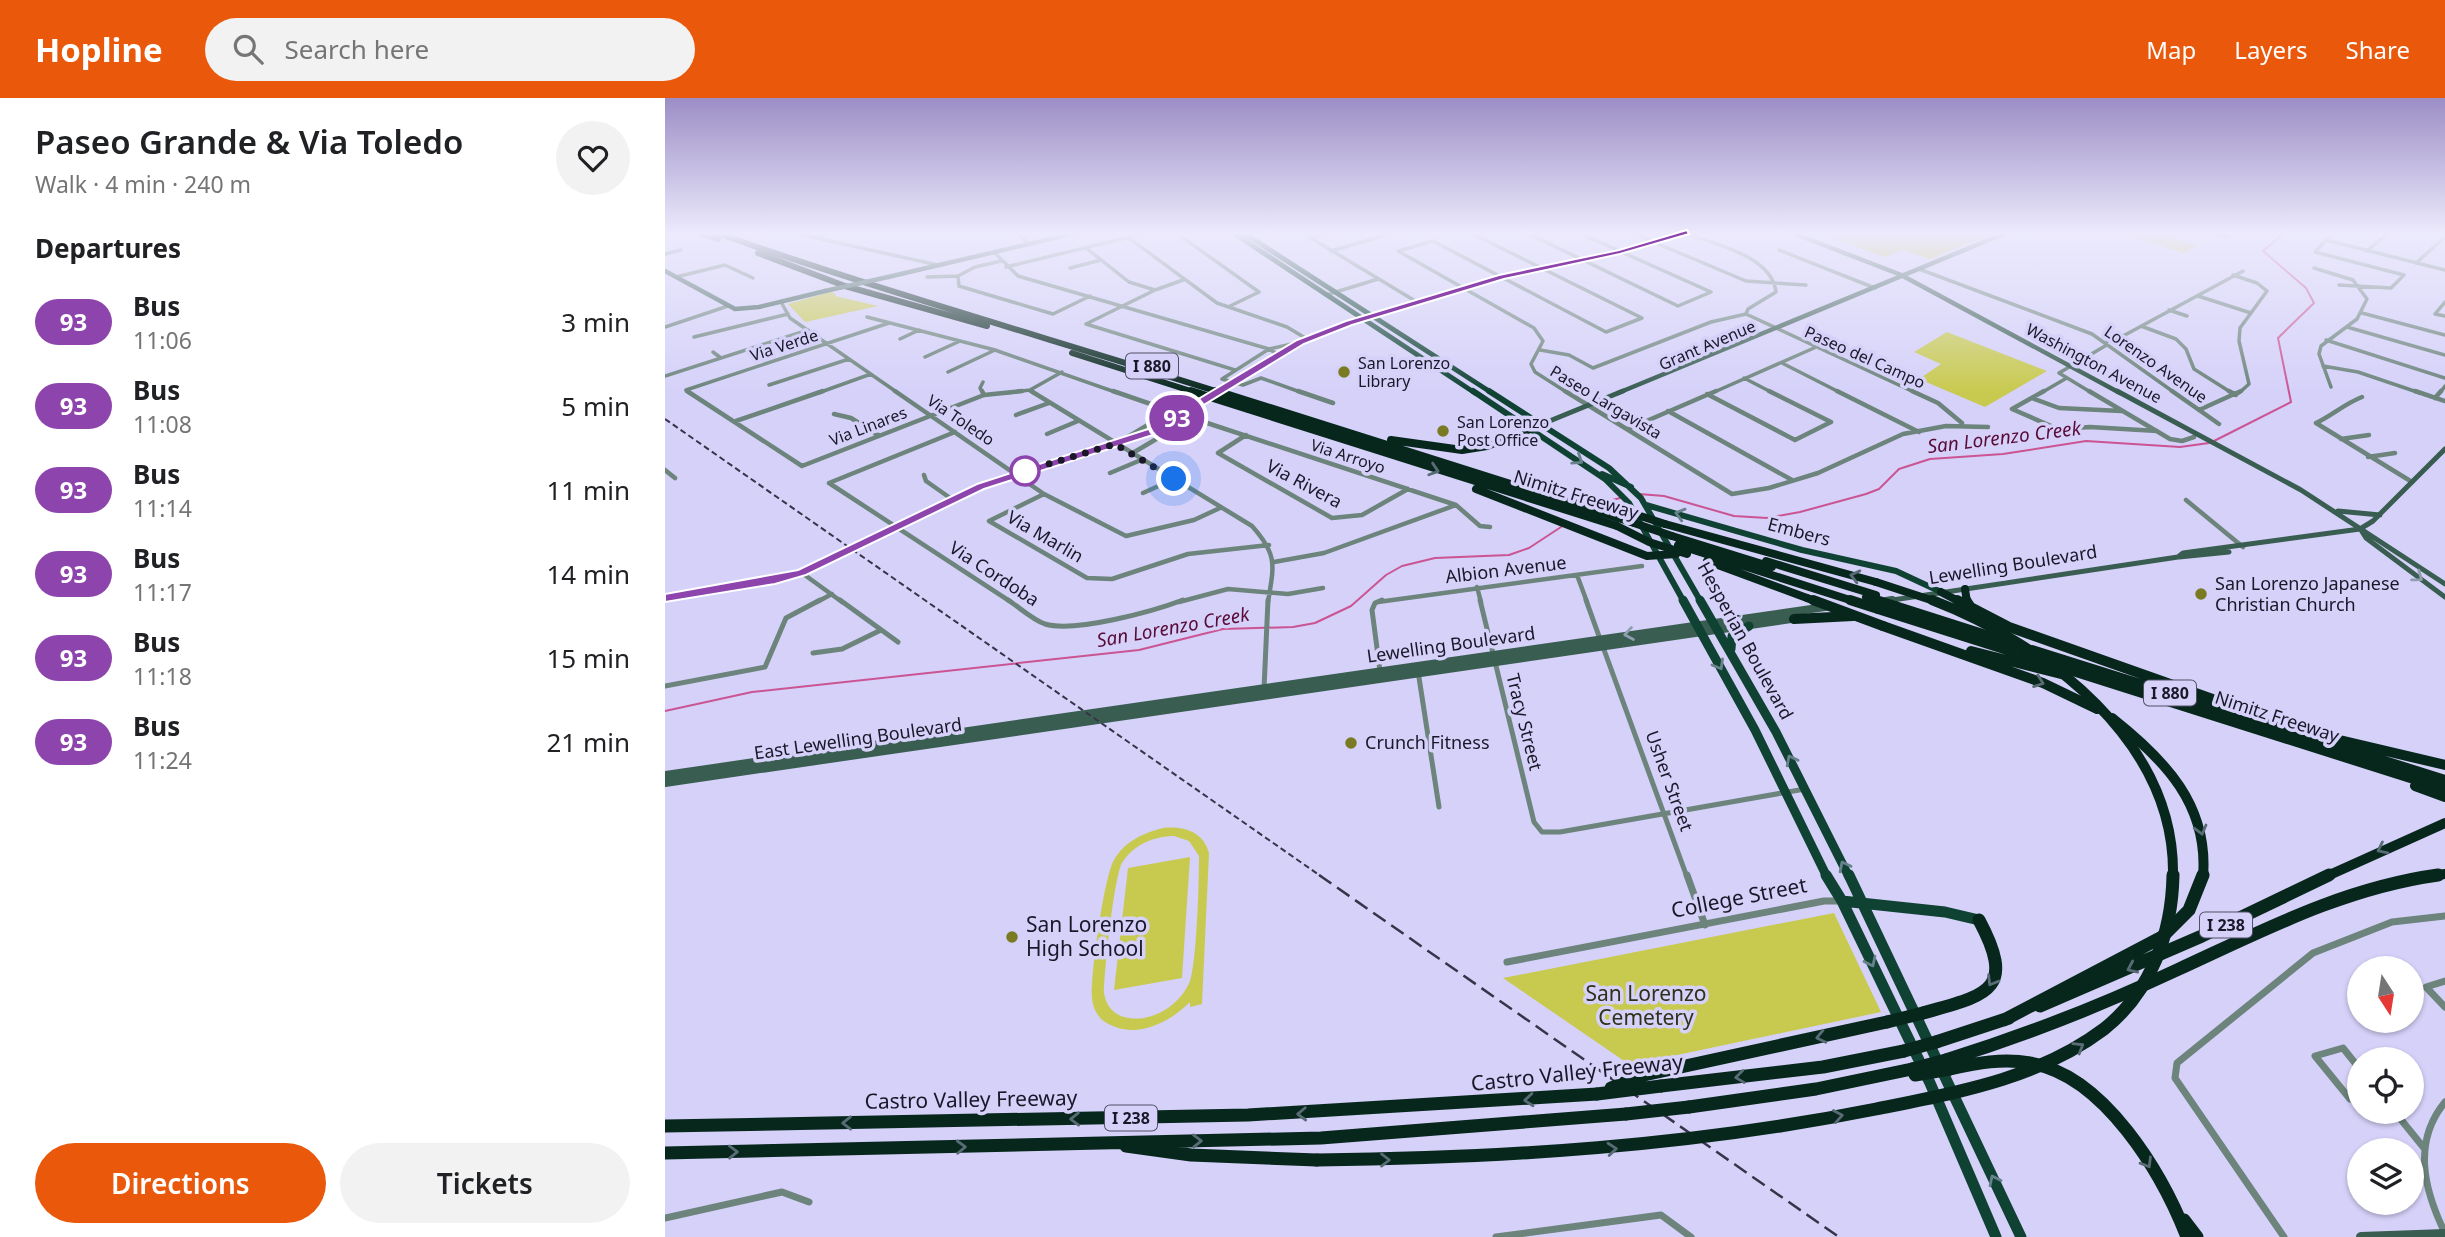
<!DOCTYPE html>
<meta charset="utf-8">
<style>
body{margin:0;font-family:"Noto Sans",sans-serif;background:#f2f2f2;color:#202124;height:100vh;display:flex;flex-direction:column;font-size:26px;white-space:nowrap}
*{box-sizing:border-box;margin:0}
p{font-size:23px;color:#757577}
.icon{flex:none;width:38px;height:38px;fill:none;stroke:currentColor;stroke-width:2;stroke-linecap:round;stroke-linejoin:round}
.map{position:relative;flex:1;overflow:hidden}
.details{display:flex;flex-direction:column;background:#fff;width:665px}
.details>*{flex:none}
.badge{padding:0 14px;border-radius:23px;font-size:24px;line-height:46px}
.needle{width:46px;rotate:168deg}
.buttons{position:absolute;left:1682px;top:858px;display:grid;gap:14px}
.buttons a{display:grid;place-items:center;width:77px;height:77px;border-radius:50%;background:#fff;box-shadow:0 2px 5px #0004;font-size:35px}
.you{position:absolute;width:35px;height:35px;margin:-18px;border:5px solid #fff;border-radius:50%;background:#1a73e8;box-shadow:0 0 0 10px #1a73e833}
.map>.badge{position:absolute;translate:-50% -50%;box-shadow:0 0 0 4px #fff}
h2{padding:0 35px;font-size:26px;line-height:63px}
.round{display:grid;place-items:center;flex:none;width:74px;height:74px;border-radius:37px;background:#f2f2f2}
.overview{display:flex;align-items:center;justify-content:space-between;height:119px;padding:0 35px}
h1{font-size:33px;font-weight:600;line-height:52px}
.action{display:flex;gap:14px;margin-top:auto;padding:14px 35px}
.action a{flex:1;height:80px;border-radius:42px;background:#ea580c;color:#fff;font-size:28px;font-weight:600;line-height:80px;text-align:center}
.action a+a{background:#f2f2f2;color:#202124}
ul{padding:0;list-style:none}
li{display:flex;align-items:center;gap:21px;height:84px;padding:0 35px}
li div{flex:1}
li b{display:block;font-size:26px}
li em{font-style:normal}
li .badge{min-width:77px;font-weight:700;text-align:center}
header{display:flex;align-items:center;gap:42px;box-sizing:border-box;height:98px;padding:0 35px;background:#ea580c;color:#fff}
header strong{font-size:33px}
nav{display:flex;gap:38px;margin-inline-start:auto;font-size:24px}
.search{width:490px;height:63px;background:#f2f2f2;display:flex;align-items:center;gap:18px;box-sizing:border-box;padding:0 24px;border-radius:38px;color:#757577;font-size:26px}
main{display:flex;flex:1;min-height:0}
.map>svg:first-child{display:block}
</style>
<header>
<strong>Hopline</strong>
<div class="search"><svg class="icon" aria-label="search" viewBox="0 0 24 24"><circle cx="10" cy="10" r="6"/><path d="M15 15l6 6"/></svg>Search here</div>
<nav><a>Map</a><a>Layers</a><a>Share</a></nav>
</header>
<main>
<section class="details">
<div class="overview"><div><h1>Paseo Grande &amp; Via Toledo</h1><p>Walk · 4 min · 240 m</p></div><a class="round"><svg class="icon" aria-label="heart" viewBox="0 0 24 24"><path d="M12 20l-8-8c-3-5 5-10 8-4 3-6 11-1 8 4z"/></svg></a></div>
<h2>Departures</h2>
<ul>
<li><span class="badge" style="background:#8e44ad;color:#fff">93</span><div><b>Bus</b><p>11:06</p></div><em>3 min</em></li>
<li><span class="badge" style="background:#8e44ad;color:#fff">93</span><div><b>Bus</b><p>11:08</p></div><em>5 min</em></li>
<li><span class="badge" style="background:#8e44ad;color:#fff">93</span><div><b>Bus</b><p>11:14</p></div><em>11 min</em></li>
<li><span class="badge" style="background:#8e44ad;color:#fff">93</span><div><b>Bus</b><p>11:17</p></div><em>14 min</em></li>
<li><span class="badge" style="background:#8e44ad;color:#fff">93</span><div><b>Bus</b><p>11:18</p></div><em>15 min</em></li>
<li><span class="badge" style="background:#8e44ad;color:#fff">93</span><div><b>Bus</b><p>11:24</p></div><em>21 min</em></li>
</ul>
<div class="action"><a>Directions</a><a>Tickets</a></div>
</section>
<div class="map">
<svg width="1780" height="1139" viewBox="0 0 1780 1139">
<rect width="100%" height="100%" fill="#d5d1f9"/>
<!-- green -->
<path fill="#c8ca4f" fill-rule="evenodd" d="M1153,134H1328V135L1265,161L1238,152L1219,159Z
M1464,134H1488L1532,148L1518,155L1460,136Z
M165,194L171,196L170,198L213,208L140,224L123,206Z
M1282,234L1382,273L1320,309L1254,281L1276,266L1249,254Z
M498,730C518,728 538,733 544,755L537,906L525,909V904C502,927 465,944 436,921C431,915 428,909 427,901C425,881 439,778 449,762C459,744 478,735 498,730ZM509,738L524,743L534,758C534,783 532,862 525,883C516,906 489,924 464,920C450,918 441,909 439,895C439,874 449,779 457,765C468,747 489,738 509,738Z
M525,759L517,880L449,892L463,770Z
M1169,815L1216,914L965,967L838,880Z"/>
<g fill="none" stroke-linecap="round" stroke-linejoin="round">
<!-- stream -->
<path stroke="#cb5493" stroke-width="2" d="M1549,343L1626,304L1613,240L1649,205L1641,190L1598,153L1620,134
M974,396L999,398L1069,418L1102,420L1135,414L1201,396L1214,391L1234,371L1265,361L1338,356L1421,343L1515,349L1544,345
M940,404L955,400
M0,613L87,594L474,552L558,531L628,529L650,525L686,508L721,477L737,468L770,460L844,457L864,450L896,429"/>
<!-- street-far3 -->
<path stroke="#6c847b" stroke-width="3.5" d="M124,134L273,167
M351,134L364,146
M510,134L594,194L563,209
M636,134L752,204
M804,134L977,220
M860,134L1013,208L1046,194
M912,134L1046,194
M965,134L1081,183L1141,187
M1017,134C1046,145 1107,157 1111,194L1083,211L1081,216
M1542,134L1561,139L1572,134
M1668,134L1650,154L1739,177
M147,139L168,134
M464,140L552,205L622,229L642,241
M645,140L666,134
M1661,142L1780,172
M421,150L464,184L490,192
M1114,152L1210,190
M666,153L731,134
M1702,153L1724,134
M329,154L353,178L604,251L614,257
M0,156L16,152
M1751,165L1780,139
M341,169L485,134
M405,170L436,162
M1649,170L1688,182L1702,201L1692,221L1656,248L1654,256L1666,289
M1254,171L1427,236L1510,295
M1568,177L1592,185L1602,193L1575,230L1574,243L1584,286L1574,295
M293,178L294,188L388,216L425,198
M11,179L60,167L88,180
M262,179L293,178L310,169L336,163
M1674,187L1726,190L1739,177
M661,197L713,181
M1533,198L1586,215
M116,204L125,220L233,295
M1780,204L1770,216L1780,218
M1504,212L1522,218
M1697,215L1780,237
M1081,216L1251,295
M202,219L330,252L453,295
M421,226L570,272
M421,226L490,192L518,182
M1476,228L1511,241L1521,251L1529,271L1567,295
M0,229L63,208
M1682,229L1780,257
M29,239L123,216
M235,241L254,232
M1661,242L1780,280
M875,252L904,257L928,270L1046,224L1081,216
M48,254L56,260
M260,259L295,243
M1117,265L1176,295
M1658,268L1693,274L1755,295
M283,274L330,252
M0,278L143,232
M1079,280L1108,295
M557,281L578,287L596,280L638,295
M557,281L604,251L636,244
M104,287L184,261
M21,292L25,295
M21,292L224,225
M365,292L369,295
M153,295L206,276
M318,295L315,290L318,284
M341,295L365,292L397,274
M903,295L870,274L866,266L878,243L869,230L733,153L768,143L941,234L977,220
M1047,295L1149,250
M1376,295L1400,281
M1427,295L1394,275L1440,248L1443,242L1458,238L1578,173
M1775,295L1780,288"/>
<!-- street-far2 -->
<path stroke="#6c847b" stroke-width="4.5" d="M22,293L137,368L319,297L357,293
M230,293L379,396L461,438L529,422L555,410
M317,293L319,297
M366,293L587,428C613,457 609,467 603,504
M448,293L506,313
M633,293L668,305
M900,293L1067,396L1104,390L1153,375L1238,336L1281,328L1323,329
M1104,293L1166,324
M1172,293L1254,334
M1247,293L1273,305L1297,325
M1424,293L1505,341L1517,343L1529,339
M1507,293L1554,326
M1564,293L1571,297
M1750,293L1780,303
M1042,296L1130,342L1166,324
M1697,299C1679,306 1668,317 1651,325L1747,384
M1367,300L1394,310L1456,313
M1770,300L1776,293
M1347,311L1393,331L1425,329L1492,333
M1347,311L1379,293
M1534,312L1576,293
M1003,313L1127,382
M169,316L186,320L213,337
M351,317L384,305
M71,323L158,293
M963,331L1051,293
M382,336L413,323
M581,337L553,355L667,420L697,417L743,391
M1676,341L1704,337
M451,346L506,313
M466,356L527,320L791,407L815,428L825,429
M1703,359L1730,355
M0,372L10,380
M445,375L476,362
M259,377L261,383L288,402
M164,385L346,504
M164,385L290,334
M478,395L509,381
M379,396L324,423L422,480L447,481L523,456L604,447
M1521,402L1578,449
M609,464L659,455L791,407
M137,475L177,504
M912,477L922,504
M812,489L816,504
M152,504L167,496
M514,504L563,491L623,496L658,490
M713,504L977,468"/>
<!-- street-far1 -->
<path stroke="#6c847b" stroke-width="5" d="M175,502L233,544
M343,502C354,509 368,522 380,526C410,535 489,513 518,502
M815,502L869,724L877,734H895L1140,691
M921,502L935,541
M938,549L1022,779
M148,555L177,551L216,532
M715,573L707,512L710,505L717,502
M753,573L774,709
M0,588L100,569L121,520L155,502
M599,591L603,502"/>
<!-- street -->
<path stroke="#6c847b" stroke-width="7" d="M1022,777L1040,827
M842,864L1159,803H1176
M1780,883L1761,889L1780,909
M1694,970L1678,950L1650,958L1685,1001L1694,998
M1780,1004C1747,1044 1759,1092 1780,1135
M1729,1013L1759,1050
M0,1120L117,1094L144,1104
M831,1139L996,1117L1026,1139
M1619,1139L1510,980L1512,965L1648,855L1727,824L1780,818"/>
<!-- secondary-far3 -->
<path stroke="#395d51" stroke-width="4.5" d="M1125,134L1239,178
M0,173L70,211L94,209L160,193
M1238,178L1455,295
M223,179L415,134
M577,279L642,241L684,225L837,179L955,154L1022,134
M953,295L1343,134"/>
<!-- secondary-far2 -->
<path stroke="#395d51" stroke-width="5" d="M1452,293L1636,392L1780,486
M865,331L958,293
M1673,413L1715,417
M1696,432L1701,440L1780,499
M1514,459L1564,454
M0,500L137,475L315,389L471,340L531,308
M1221,503L1513,459L1518,455L1695,431L1708,423L1780,351"/>
<!-- secondary-far1 -->
<path stroke="#395d51" stroke-width="8" d="M1221,503L1227,502
M0,677L1160,509
M0,685L1133,520"/>
<!-- secondary -->
<path stroke="#395d51" stroke-width="10" d="M1696,1139L1780,1136"/>
<!-- primary-far3 -->
<path stroke="#0f4233" stroke-width="5" d="M567,134L810,295
M577,134L827,295"/>
<!-- primary-far2 -->
<path stroke="#0f4233" stroke-width="6" d="M808,293L940,381L964,405L1019,504
M824,293L944,370L976,400L1036,504
M937,376L966,389
M981,407L1137,452L1231,473L1276,494"/>
<!-- primary-far1 -->
<path stroke="#0f4233" stroke-width="9" d="M1018,502L1090,632L1162,779
M1035,502L1111,634L1184,779
M1066,551L1067,538L1084,528"/>
<!-- primary -->
<path stroke="#0f4233" stroke-width="11" d="M1161,777L1177,803L1265,985L1331,1139
M1184,777L1356,1139
M1177,803L1280,814L1314,822"/>
<!-- highway-far3 -->
<path stroke="#07271d" stroke-width="6" d="M33,134L53,141
M49,134C216,193 387,241 557,295
M93,155L180,188L322,228
M407,255L532,295"/>
<!-- highway-far2 -->
<path stroke="#07271d" stroke-width="8" d="M526,293L952,428
M551,293L969,425
M726,342L797,352L822,348L865,331
M811,391L982,458L1011,456
M910,401L963,414
M1000,426L1211,484
M1007,438L1107,469
M1013,447L1185,502
M1042,463L1142,500
M1101,463L1211,497
M1300,491L1302,504
M1276,494L1295,504"/>
<!-- highway-far1 -->
<path stroke="#07271d" stroke-width="10" d="M1292,502L1344,529L1573,610
M1301,502L1305,508
M1230,508L1349,546
M1213,511L1780,691
M1129,521L1188,518
M1218,528L1378,585L1432,611
M1367,552L1780,682
M1306,553L1396,576
M1447,620C1500,662 1544,707 1538,779
M1662,639L1780,667
M1750,688L1780,699
M1660,779L1780,725
M1760,779L1780,776"/>
<!-- highway -->
<path stroke="#07271d" stroke-width="13" d="M1375,908L1537,838L1664,777
M1258,915C1322,897 1352,893 1314,822
M1339,922L1497,839L1524,812L1538,777
M1271,944L1344,920
M1281,962C1361,937 1438,907 1514,871C1599,832 1679,790 1773,777
M1285,971C1312,965 1338,960 1365,965C1439,977 1497,1075 1522,1139
M979,977L1222,924
M996,988L1158,969L1239,953
M1024,1009L1151,991L1247,971
M0,1028L583,1017L932,996
M461,1048L526,1057L652,1062
M0,1055L656,1040L961,1016
M1519,1122L1532,1139"/>
<!-- rail-far1 -->
<path stroke="#373449" stroke-width="2" stroke-dasharray="6 3.5" stroke-linecap="butt" d="M0,321L657,779"/>
<!-- rail -->
<path stroke="#373449" stroke-width="2.5" stroke-dasharray="15 7" stroke-linecap="butt" d="M654,777L1174,1139"/>
<!-- secondary-bridge-far1 -->
<path stroke="#395d51" stroke-width="4.5" d="M160,193L223,179
M552,295L577,279"/>
<!-- secondary-bridge -->
<path stroke="#395d51" stroke-width="5" d="M531,308L555,293"/>
<!-- highway-bridge-far2 -->
<path stroke="#07271d" stroke-width="8" d="M963,414L1000,426
M969,425L1007,438
M952,428L984,444L1022,456
M1211,484L1272,504
M1201,499L1217,504
M1142,500L1152,504
M1185,502L1191,504"/>
<!-- highway-bridge-far1 -->
<path stroke="#07271d" stroke-width="10" d="M1148,502L1218,528
M1185,502L1213,511
M1211,502L1230,508
M1267,502C1381,546 1511,643 1508,779"/>
<!-- highway-bridge -->
<path stroke="#07271d" stroke-width="13" d="M1222,924L1258,915
M1239,953L1271,944
M1247,971L1281,962
M1250,977L1285,971
M946,990L979,977
M932,996L996,988
M961,1016L1024,1009
M652,1062C840,1060 1026,1048 1211,1011C1290,995 1373,981 1439,931C1486,894 1507,835 1508,777"/>
</g>
<!-- one-way arrows -->
<defs><path id="oneway-chevron" d="M-2-3.5L2.5 0L-2 3.5" fill="none" stroke-width="1.6" stroke-linecap="round" stroke-linejoin="round" transform="scale(1.75)"/></defs>
<g stroke="#68828c">
<use href="#oneway-chevron" transform="translate(913 362) rotate(34)"/>
<use href="#oneway-chevron" transform="translate(1015 416) rotate(-164)"/>
<use href="#oneway-chevron" transform="translate(1054 567) rotate(60)"/>
<use href="#oneway-chevron" transform="translate(1126 662) rotate(-117)"/>
<use href="#oneway-chevron" transform="translate(1179 768) rotate(-117)"/>
<use href="#oneway-chevron" transform="translate(1206 864) rotate(64)"/>
<use href="#oneway-chevron" transform="translate(1329 1082) rotate(-116)"/>
</g>
<g stroke="#596b75">
<use href="#oneway-chevron" transform="translate(769 372) rotate(18)"/>
<use href="#oneway-chevron" transform="translate(1190 478) rotate(-166)"/>
<use href="#oneway-chevron" transform="translate(1374 584) rotate(20)"/>
<use href="#oneway-chevron" transform="translate(1536 732) rotate(75)"/>
<use href="#oneway-chevron" transform="translate(1717 751) rotate(154)"/>
<use href="#oneway-chevron" transform="translate(1467 870) rotate(156)"/>
<use href="#oneway-chevron" transform="translate(1327 883) rotate(121)"/>
<use href="#oneway-chevron" transform="translate(1156 939) rotate(167)"/>
<use href="#oneway-chevron" transform="translate(1414 949) rotate(-31)"/>
<use href="#oneway-chevron" transform="translate(1075 979) rotate(173)"/>
<use href="#oneway-chevron" transform="translate(864 1002) rotate(175)"/>
<use href="#oneway-chevron" transform="translate(637 1016) rotate(178)"/>
<use href="#oneway-chevron" transform="translate(1173 1018) rotate(-10)"/>
<use href="#oneway-chevron" transform="translate(410 1021) rotate(179)"/>
<use href="#oneway-chevron" transform="translate(182 1025) rotate(179)"/>
<use href="#oneway-chevron" transform="translate(532 1043) rotate(-1)"/>
<use href="#oneway-chevron" transform="translate(296 1049) rotate(-2)"/>
<use href="#oneway-chevron" transform="translate(947 1051) rotate(-5)"/>
<use href="#oneway-chevron" transform="translate(68 1054) rotate(-1)"/>
<use href="#oneway-chevron" transform="translate(720 1062)"/>
<use href="#oneway-chevron" transform="translate(1482 1065) rotate(59)"/>
</g>
<g stroke="#8f9dad">
<use href="#oneway-chevron" transform="translate(1753 479) rotate(36)"/>
<use href="#oneway-chevron" transform="translate(964 536) rotate(171)"/>
</g>
<!-- sky -->
<linearGradient id="sky" x2="0" y2="1"><stop stop-color="#9c8ec6"/><stop offset="0.46" stop-color="#eceafc"/><stop offset="1" stop-color="#eceafc" stop-opacity="0"/></linearGradient>
<rect width="1780" height="294" fill="url(#sky)"/>
<!-- line -->
<path fill="#8e44ad" stroke="#fff" stroke-width="2" d="M1022,132L1024,136L955,156L839,181L687,227L639,246L491,336L319,391L141,477L110,486L0,504V496L133,472L312,386L483,331L632,242L681,223L834,177L954,152Z"/>
<g fill="none" stroke-linecap="round" stroke-linejoin="round">
<!-- walk -->
<path stroke="#1a1729" stroke-width="7" stroke-dasharray="0 12.6" d="M360,373L450,346L509,381"/>
</g>
<!-- markers -->
<g fill="#797a22" stroke="#d5d1f9" stroke-width="2.5">
<circle cx="679" cy="274" r="7"/>
<circle cx="778" cy="333" r="7"/>
<circle cx="1536" cy="496" r="7"/>
<circle cx="686" cy="645" r="7"/>
<circle cx="347" cy="839" r="7"/>
</g>
<circle fill="#fff" stroke="#8e44ad" stroke-width="3.5" cx="360" cy="373" r="14"/>
<g text-anchor="middle" stroke-width="7" stroke-linejoin="round" paint-order="stroke">
<!-- far-street labels -->
<g font-size="16" fill="#1a1729" stroke="#d5d1f9">
<text transform="translate(119 247) rotate(-18)" y="6">Via Verde</text>
<text transform="translate(1042 247) rotate(-23)" y="6">Grant Avenue</text>
<text transform="translate(1200 259) rotate(24)" y="6">Paseo del Campo</text>
<text transform="translate(1429 265) rotate(28)" y="6">Washington Avenue</text>
<text transform="translate(1491 266) rotate(35)" y="6">Lorenzo Avenue</text>
<text transform="translate(941 304) rotate(31)" y="6">Paseo Largavista</text>
<text transform="translate(296 322) rotate(34)" y="6">Via Toledo</text>
<text transform="translate(203 328) rotate(-21)" y="6">Via Linares</text>
<text transform="translate(683 358) rotate(18)" y="6">Via Arroyo</text>
</g>
<!-- far-poi labels -->
<g font-size="16" fill="#1a1729" stroke="#d5d1f9" text-anchor="start">
<text x="693" y="271">San Lorenzo<tspan x="693" dy="18">Library</tspan></text>
<text x="792" y="330">San Lorenzo<tspan x="792" dy="18">Post Office</tspan></text>
</g>
<!-- shield labels -->
<g fill="#d5d1f9" stroke="#524f67" stroke-width="2">
<rect x="461" y="255.5" width="52" height="25" rx="5"/>
<rect x="1479" y="582.5" width="52" height="25" rx="5"/>
<rect x="1535" y="814.5" width="52" height="25" rx="5"/>
<rect x="440" y="1007.5" width="52" height="25" rx="5"/>
</g>
<g font-size="16" font-weight="bold" fill="#1a1729">
<text x="487" y="274">I 880</text>
<text x="1505" y="601">I 880</text>
<text x="1561" y="833">I 238</text>
<text x="466" y="1026">I 238</text>
</g>
<!-- street labels -->
<g font-size="18" fill="#1a1729" stroke="#d5d1f9">
<text transform="translate(639 386) rotate(28)" y="6">Via Rivera</text>
<text transform="translate(911 397) rotate(17)" y="6">Nimitz Freeway</text>
<text transform="translate(1134 434) rotate(15)" y="6">Embers</text>
<text transform="translate(380 439) rotate(30)" y="6">Via Marlin</text>
<text transform="translate(1348 467) rotate(-9)" y="6">Lewelling Boulevard</text>
<text transform="translate(841 472) rotate(-7)" y="6">Albion Avenue</text>
<text transform="translate(329 476) rotate(33)" y="6">Via Cordoba</text>
<text transform="translate(1080 543) rotate(61)" y="6">Hesperian Boulevard</text>
<text transform="translate(786 547) rotate(-8)" y="6">Lewelling Boulevard</text>
<text transform="translate(1612 619) rotate(18)" y="6">Nimitz Freeway</text>
<text transform="translate(859 624) rotate(76)" y="6">Tracy Street</text>
<text transform="translate(193 641) rotate(-8)" y="6">East Lewelling Boulevard</text>
<text transform="translate(1004 683) rotate(70)" y="6">Usher Street</text>
</g>
<!-- poi labels -->
<g font-size="18" fill="#1a1729" stroke="#d5d1f9" text-anchor="start">
<text x="1550" y="492">San Lorenzo Japanese<tspan x="1550" dy="21">Christian Church</tspan></text>
<text x="700" y="651">Crunch Fitness</text>
</g>
<!-- water labels -->
<g font-size="19" font-style="italic" fill="#590c39" stroke="#d5d1f9">
<text transform="translate(1339 339) rotate(-7)" y="7">San Lorenzo Creek</text>
<text transform="translate(508 529) rotate(-10)" y="7">San Lorenzo Creek</text>
</g>
<!-- near-street labels -->
<g font-size="21" fill="#1a1729" stroke="#d5d1f9">
<text transform="translate(1074 800) rotate(-11)" y="7">College Street</text>
<text transform="translate(912 975) rotate(-6)" y="7">Castro Valley Freeway</text>
<text transform="translate(306 1002) rotate(-1)" y="7">Castro Valley Freeway</text>
</g>
<!-- near-poi labels -->
<g font-size="21" fill="#1a1729" stroke="#d5d1f9" text-anchor="start">
<text x="361" y="834">San Lorenzo<tspan x="361" dy="24">High School</tspan></text>
</g>
<!-- near-park labels -->
<g font-size="21" fill="#2f3018" stroke="#d5d1f9">
<text x="981" y="903">San Lorenzo<tspan x="981" dy="24">Cemetery</tspan></text>
</g>
</g>
</svg>
<div class="buttons">
<a><svg class="needle" viewBox="-14 -14 28 28"><path d="M0-13l5 13h-10z" fill="#e53935"/><path d="M0 13l5-13h-10z" fill="#757577"/></svg></a>
<a><svg class="icon" aria-label="locate" viewBox="0 0 24 24"><circle cx="12" cy="12" r="6"/><path d="M12 2v4M12 18v4M2 12h4M18 12h4"/></svg></a>
<a><svg class="icon" aria-label="layers" viewBox="0 0 24 24"><path d="M12 4l9 5-9 5-9-5zM3 14l9 5 9-5"/></svg></a>
</div>
<div class="you" style="left:509px;top:381px"></div>
<b class="badge" style="left:512px;top:320px;background:#8e44ad;color:#fff">93</b>
</div>
</main>
